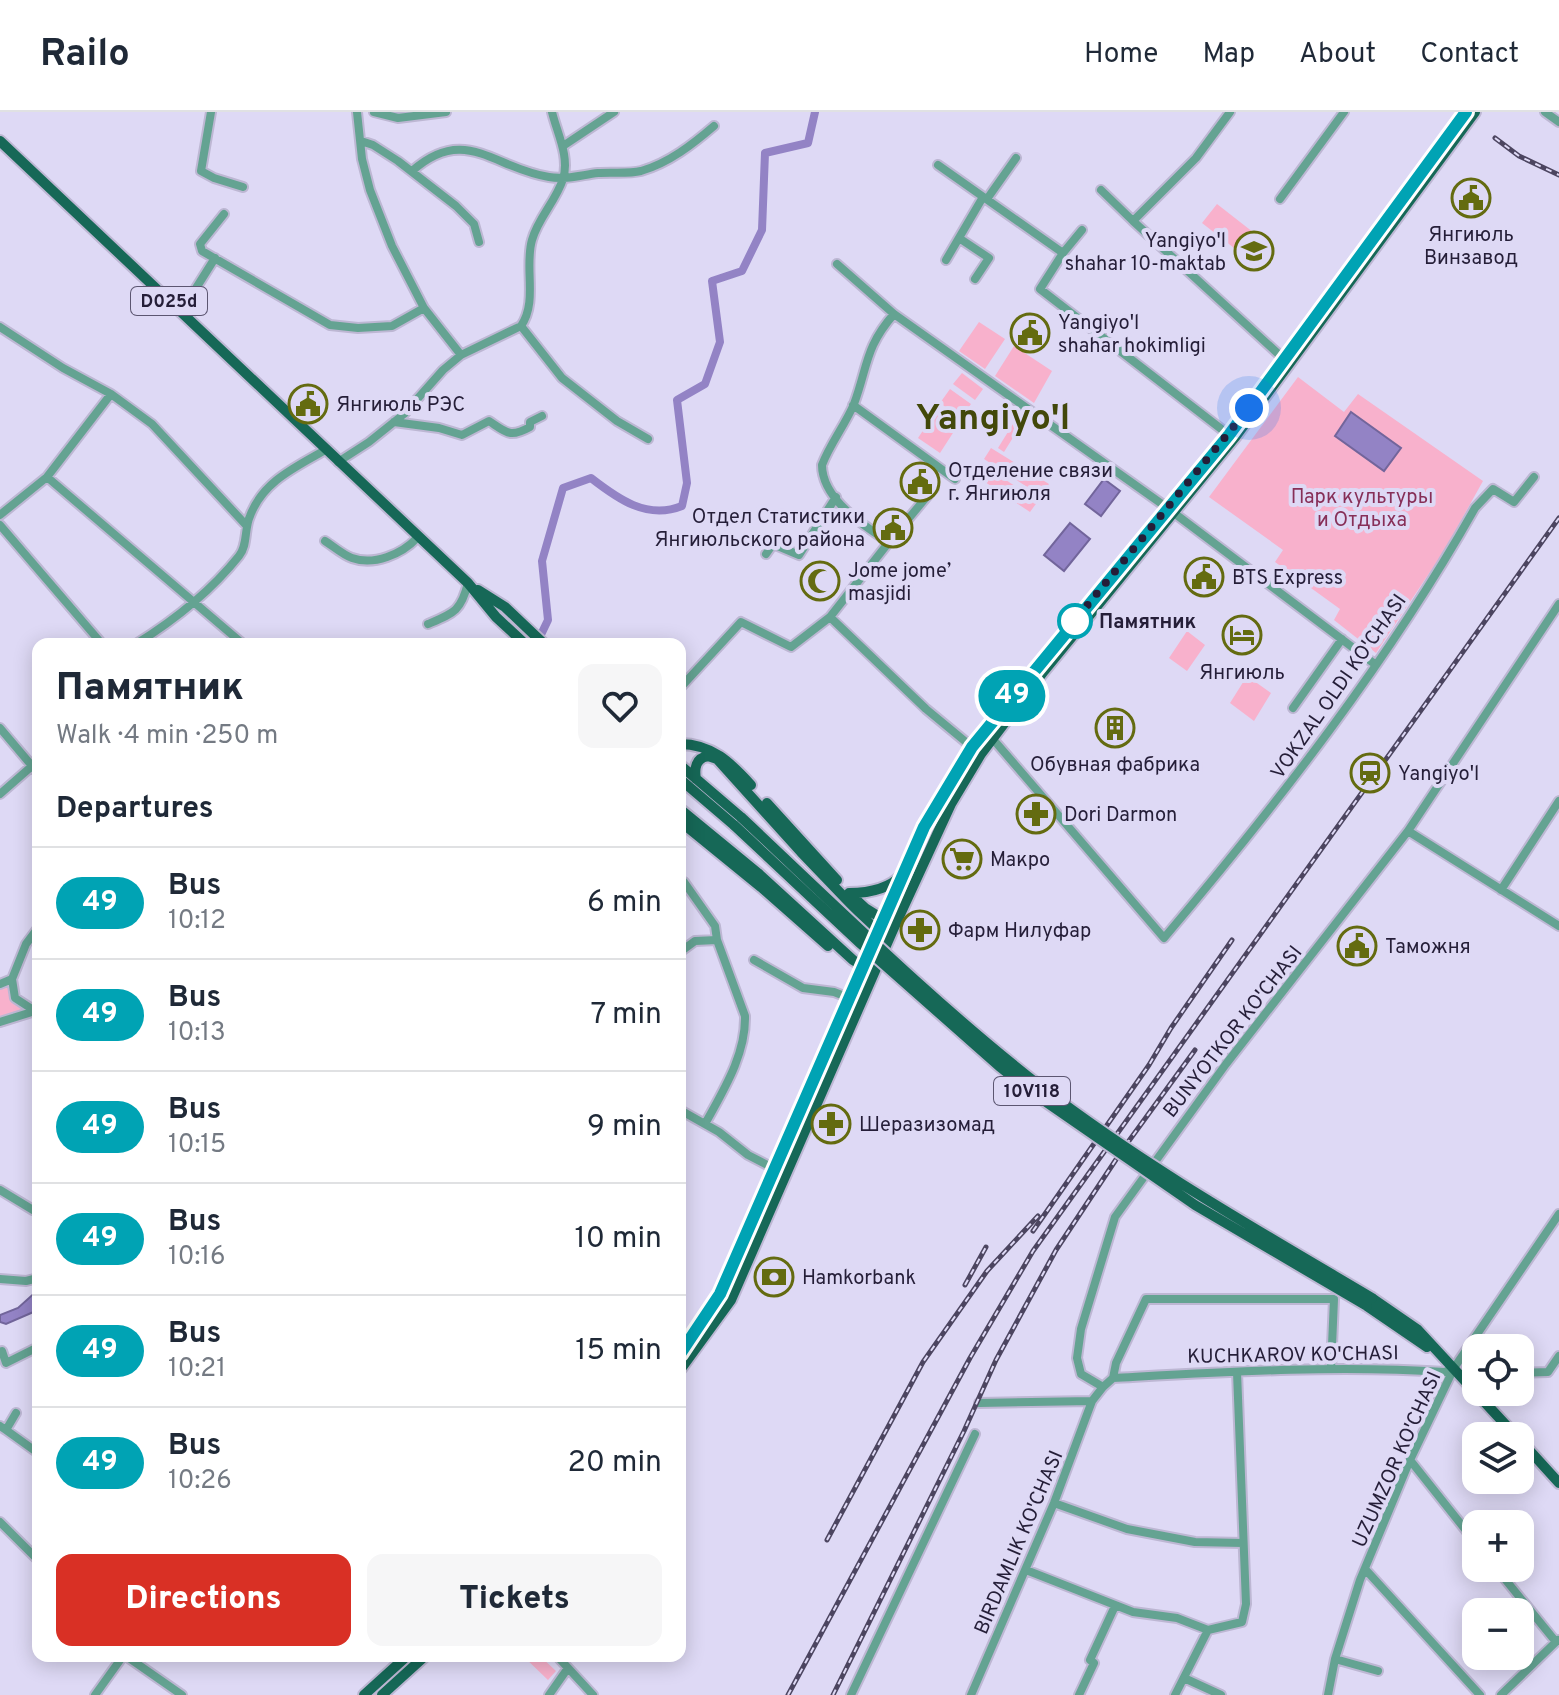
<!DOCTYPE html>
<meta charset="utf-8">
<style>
body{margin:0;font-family:Overpass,sans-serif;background:#f6f6f7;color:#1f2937;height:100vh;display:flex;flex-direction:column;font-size:30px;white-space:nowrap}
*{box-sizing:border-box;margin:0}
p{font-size:26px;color:#747a83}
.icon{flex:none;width:44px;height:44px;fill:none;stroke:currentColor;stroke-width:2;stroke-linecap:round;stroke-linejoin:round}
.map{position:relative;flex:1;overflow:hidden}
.side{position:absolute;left:32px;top:526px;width:654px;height:1024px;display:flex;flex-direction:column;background:#fff;border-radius:16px;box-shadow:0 4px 20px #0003}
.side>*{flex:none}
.badge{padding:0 16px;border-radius:26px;font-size:28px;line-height:52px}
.tools{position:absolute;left:1462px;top:1222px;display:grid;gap:16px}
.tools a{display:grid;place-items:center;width:72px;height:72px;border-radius:16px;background:#fff;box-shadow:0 4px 20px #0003;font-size:40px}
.you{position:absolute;width:40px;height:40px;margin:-20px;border:6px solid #fff;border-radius:50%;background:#1a73e8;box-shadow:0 0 0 12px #1a73e833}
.map>.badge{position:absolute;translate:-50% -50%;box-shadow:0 0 0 4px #fff}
h2{padding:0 24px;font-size:30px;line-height:72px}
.round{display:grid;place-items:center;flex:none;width:84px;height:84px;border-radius:16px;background:#f6f6f7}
.headline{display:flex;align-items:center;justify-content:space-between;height:136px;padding:0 24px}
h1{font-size:38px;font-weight:800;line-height:60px}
.primary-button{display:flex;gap:16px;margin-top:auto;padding:16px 24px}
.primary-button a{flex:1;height:92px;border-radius:16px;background:#d93025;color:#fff;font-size:32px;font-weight:800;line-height:92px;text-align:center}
.primary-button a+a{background:#f6f6f7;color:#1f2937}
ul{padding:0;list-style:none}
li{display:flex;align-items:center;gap:24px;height:112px;padding:0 24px;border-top:2px solid #e0e1e3}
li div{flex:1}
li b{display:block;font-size:30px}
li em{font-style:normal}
li .badge{min-width:88px;font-weight:700;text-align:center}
header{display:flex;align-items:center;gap:48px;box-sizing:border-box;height:112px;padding:0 40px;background:#fff;border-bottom:2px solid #e0e1e3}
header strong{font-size:38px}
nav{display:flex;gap:44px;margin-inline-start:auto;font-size:28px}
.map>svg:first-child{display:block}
</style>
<header>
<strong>Railo</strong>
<nav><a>Home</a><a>Map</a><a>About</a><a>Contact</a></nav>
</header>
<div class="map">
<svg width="1559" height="1583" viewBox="0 0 1559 1583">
<rect width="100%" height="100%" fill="#ded9f5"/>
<!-- green -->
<path fill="#f8b1cc" d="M1217,92L1258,124L1243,143L1202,111Z
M979,210L1005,227L985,257L959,239Z
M1014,234L1052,259L1034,291L995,264Z
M962,261L983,277L975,288L953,272Z
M1298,265L1344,300L1358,282L1483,369L1444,439L1376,541L1334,508L1340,497L1275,450L1283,438L1209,385Z
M950,277L971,292L961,306L940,291Z
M938,296L960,310L940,341L918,326Z
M1021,299L1027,303L1004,340L998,336Z
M991,336L1049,372L1041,384L984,347Z
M980,351L1038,389L1030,400L973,362Z
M1187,519L1205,533L1187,559L1169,546Z
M1247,564L1271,581L1254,609L1230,591Z
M9,873L12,888L26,899L0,906V876Z
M523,1544H540L556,1559L548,1568Z"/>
<!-- water -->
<path fill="#9383c5" stroke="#72659b" stroke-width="2" d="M1351,300L1401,336L1384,359L1335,324Z
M1104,367L1120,379L1101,404L1085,392Z
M1070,411L1090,427L1064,459L1044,443Z
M38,1178V1198L6,1212L0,1210V1203L18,1196Z"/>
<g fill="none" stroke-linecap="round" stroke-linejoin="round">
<!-- canal -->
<path stroke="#9383c5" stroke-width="8" d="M537,531L548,508L542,449L563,376L591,366C618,387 647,408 682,394L687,371L677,288L705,272L720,230L712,169L742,159L762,118L765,41L808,31L815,0"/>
<defs>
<path id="minor" d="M211,0L201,59L214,66L243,75
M357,0L362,47L370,78L392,134L424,196L461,243
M374,0L398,6L446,0
M1545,0L1559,10
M361,29L373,33L398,49L456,94L474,112L479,130
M563,34L614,0
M938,53L1063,141L1040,177L1229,323
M412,59C465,12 493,56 549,65C566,68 581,63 598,61C612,60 628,62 641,59C669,51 693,32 714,14
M1101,78L1133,109L1196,46L1230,0
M987,87L1016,46
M1280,87L1344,0
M224,102L200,132L202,139L330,213L358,216L392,214L424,196
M1133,109L1285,248
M959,126L989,146L975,167
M1063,141L1082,118
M946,148L983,85
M837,152L894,202L1169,397
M181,200L215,146
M521,214L562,266L617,309L648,327
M0,215L63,256L111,282L152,312L246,413
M853,293L955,367
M394,310L439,316L462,323L489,309C507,321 510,326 530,315V310L542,304
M338,350L369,330L404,302L443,258L461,243L521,214C538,190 524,155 532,128C538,106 556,89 563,67C570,45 557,21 552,0
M47,365L243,532
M1174,401L1376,553
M0,403L47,365L111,282
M0,413L102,532
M325,429C333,434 343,443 352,446C374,454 402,442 417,426
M889,430L934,376
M766,442L773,432L799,443L836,385
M830,505L889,430C864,414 822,387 822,353C830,332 845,313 854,292C868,254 865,235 894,202
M428,512C454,501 461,499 468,471
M136,532C173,509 211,479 239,444C248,433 244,417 250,404C263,369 296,355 327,337
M680,576L741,510L791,535L830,505L926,597L972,635
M1293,596L1342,527
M0,616L38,661
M992,626L1164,826C1278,691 1388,550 1475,396L1493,377L1514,390L1534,365
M0,682L32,654
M1408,719L1559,814
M680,769L684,770L715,814L717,828L745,904C746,943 723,979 705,1012
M1501,778L1559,689
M680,840L695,829L717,828
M754,848L803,876L834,880L852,887
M12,867L26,832L38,816
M0,872L12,867L15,886L35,899L0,910
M680,998L719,1020L748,1043L775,1057
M0,1078L33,1098L38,1096
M0,1167L26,1169L38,1166
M2,1239L6,1251L38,1235
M1520,1261L1548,1260L1559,1244
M1113,1266L1116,1251L1146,1187H1334L1331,1257
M1103,1275L1113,1266C1224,1260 1334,1253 1445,1260L1454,1256
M979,1291L1092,1289
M0,1314L6,1318L16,1301
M6,1318L38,1341
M1410,1348L1476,1431
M1054,1391L1127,1417L1195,1430L1243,1431
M0,1410L38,1448
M1496,1456L1556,1530
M1365,1457L1480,1583
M1026,1458L1133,1500L1177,1506L1208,1518
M1208,1518L1242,1510L1246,1492L1237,1260
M126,1544L182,1583
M557,1544L593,1583
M1335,1547L1378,1559
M1184,1566L1221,1583
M95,1583L123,1544
M549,1583L568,1556
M851,1583L975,1322
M971,1583L1054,1391L1092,1289L1103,1275L1081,1262L1077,1246L1081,1217L1115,1105L1226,952L1408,719L1559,492
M1079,1583L1094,1551L1090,1548L1115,1494
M1175,1583L1208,1518
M1328,1583L1335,1547L1360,1468L1410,1348L1454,1256L1559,1102
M1501,1583L1558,1528"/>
<path id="major" d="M0,29L468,471L496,505L525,532
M1330,186L1466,0
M478,478L505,495L544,532
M680,632C712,632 731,651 751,673
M680,653L742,706
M680,667L735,714
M696,667C694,656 696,646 708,644L717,647L801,740L870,812L883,823
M767,691L837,768
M680,697L758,761L853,848L866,856
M680,709L761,775L828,834
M849,781C868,781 889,777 902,763
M851,783L865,796L889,811
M1372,1186L1417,1217L1516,1324
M1367,1194L1427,1235
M680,1242L720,1182L924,715L972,635L1132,441
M680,1258L731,1188L892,820L951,692L981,642L1044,559L1236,324L1475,0
M1520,1328L1559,1371
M364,1583L407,1544
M382,1583L425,1544"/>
</defs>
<!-- minor casing -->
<use href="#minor" stroke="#bdb7d3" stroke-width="12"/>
<!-- major casing -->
<use href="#major" stroke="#bdb7d3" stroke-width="14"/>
<!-- minor -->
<use href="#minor" stroke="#64a392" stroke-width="8"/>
<!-- major -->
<use href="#major" stroke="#166857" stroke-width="10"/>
<defs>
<path id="rail" d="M1495,26L1519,44L1559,63
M1033,1119L1149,953L1171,916L1232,828
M965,1173L986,1135
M827,1428L923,1250L987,1159L1038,1104
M788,1583L970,1246L1033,1139L1559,406
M833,1583L964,1319L996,1248L1056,1138L1123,1037L1195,938"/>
</defs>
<!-- rail casing -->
<use href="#rail" stroke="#4c4560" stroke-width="5"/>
<!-- rail -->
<use href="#rail" stroke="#ded9f5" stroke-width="2" stroke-dasharray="6" stroke-linecap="butt"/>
<defs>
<path id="major-bridge" d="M742,706C839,797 935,892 1040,974C1144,1054 1259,1119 1372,1186
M735,714L861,832L999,954L1033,981L1195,1093L1367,1194"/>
</defs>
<!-- major-bridge casing -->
<use href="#major-bridge" stroke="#bdb7d3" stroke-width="14" stroke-linecap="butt"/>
<!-- major-bridge -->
<use href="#major-bridge" stroke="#166857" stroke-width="10"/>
</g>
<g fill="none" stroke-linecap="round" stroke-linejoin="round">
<defs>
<path id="line" d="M680,1242L720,1182L924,715L972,635L1229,323L1466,0"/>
</defs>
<!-- line casing -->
<use href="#line" stroke="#fff" stroke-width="18"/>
<!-- line -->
<use href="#line" stroke="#00a3b4" stroke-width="12"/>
<!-- walk -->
<path stroke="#251e38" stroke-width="8" stroke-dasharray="0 14.4" d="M1075,509L1072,512L1249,296"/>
</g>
<!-- icons -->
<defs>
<symbol id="civic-ring" viewBox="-11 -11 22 22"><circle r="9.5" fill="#ded9f5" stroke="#646b10" stroke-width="1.5"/><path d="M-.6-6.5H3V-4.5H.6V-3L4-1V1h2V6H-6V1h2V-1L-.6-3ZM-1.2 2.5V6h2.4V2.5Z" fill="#646b10"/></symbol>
<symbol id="school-ring" viewBox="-11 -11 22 22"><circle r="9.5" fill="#ded9f5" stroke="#646b10" stroke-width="1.5"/><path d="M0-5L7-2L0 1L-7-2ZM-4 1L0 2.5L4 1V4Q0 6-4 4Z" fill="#646b10"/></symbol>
<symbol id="mosque-ring" viewBox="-11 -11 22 22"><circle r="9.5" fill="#ded9f5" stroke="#646b10" stroke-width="1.5"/><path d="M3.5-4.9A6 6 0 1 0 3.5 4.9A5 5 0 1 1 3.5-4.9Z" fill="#646b10"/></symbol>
<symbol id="hotel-ring" viewBox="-11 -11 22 22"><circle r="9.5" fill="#ded9f5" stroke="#646b10" stroke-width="1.5"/><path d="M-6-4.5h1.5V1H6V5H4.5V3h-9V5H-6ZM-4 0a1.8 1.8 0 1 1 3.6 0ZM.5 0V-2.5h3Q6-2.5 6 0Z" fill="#646b10"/></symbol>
<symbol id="building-ring" viewBox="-11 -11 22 22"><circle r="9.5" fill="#ded9f5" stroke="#646b10" stroke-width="1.5"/><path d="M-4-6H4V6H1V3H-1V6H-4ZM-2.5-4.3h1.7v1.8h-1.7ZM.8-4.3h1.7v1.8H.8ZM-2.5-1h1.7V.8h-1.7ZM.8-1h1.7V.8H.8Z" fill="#646b10"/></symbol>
<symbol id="station-ring" viewBox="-11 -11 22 22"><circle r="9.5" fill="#ded9f5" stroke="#646b10" stroke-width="1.5"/><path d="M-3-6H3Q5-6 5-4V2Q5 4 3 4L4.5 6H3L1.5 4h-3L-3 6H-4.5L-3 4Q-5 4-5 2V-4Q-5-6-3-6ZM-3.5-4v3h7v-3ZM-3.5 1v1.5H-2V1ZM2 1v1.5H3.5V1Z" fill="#646b10"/></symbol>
<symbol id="pharmacy-ring" viewBox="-11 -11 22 22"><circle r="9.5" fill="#ded9f5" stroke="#646b10" stroke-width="1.5"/><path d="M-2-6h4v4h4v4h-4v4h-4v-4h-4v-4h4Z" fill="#646b10"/></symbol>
<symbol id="supermarket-ring" viewBox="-11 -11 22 22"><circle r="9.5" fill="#ded9f5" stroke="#646b10" stroke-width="1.5"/><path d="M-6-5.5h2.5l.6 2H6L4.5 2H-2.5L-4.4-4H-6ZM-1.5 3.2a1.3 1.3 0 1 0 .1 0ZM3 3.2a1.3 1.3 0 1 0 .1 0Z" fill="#646b10"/></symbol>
<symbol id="bank-ring" viewBox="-11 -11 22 22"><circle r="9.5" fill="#ded9f5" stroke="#646b10" stroke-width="1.5"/><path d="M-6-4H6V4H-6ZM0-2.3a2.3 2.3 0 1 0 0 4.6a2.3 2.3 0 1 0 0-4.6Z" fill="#646b10"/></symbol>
</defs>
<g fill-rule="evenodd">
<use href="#civic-ring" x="1449" y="64" width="44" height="44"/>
<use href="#school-ring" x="1232" y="117" width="44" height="44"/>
<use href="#civic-ring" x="1008" y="199" width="44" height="44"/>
<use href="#civic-ring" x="286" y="270" width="44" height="44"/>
<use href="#civic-ring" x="898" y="348" width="44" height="44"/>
<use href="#civic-ring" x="871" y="394" width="44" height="44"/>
<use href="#civic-ring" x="1182" y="443" width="44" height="44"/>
<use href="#mosque-ring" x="798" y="447" width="44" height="44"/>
<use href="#hotel-ring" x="1220" y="501" width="44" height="44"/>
<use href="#building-ring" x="1093" y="594" width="44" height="44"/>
<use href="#station-ring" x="1348" y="639" width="44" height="44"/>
<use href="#pharmacy-ring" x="1014" y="680" width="44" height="44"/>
<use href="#supermarket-ring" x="940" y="725" width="44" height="44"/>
<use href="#pharmacy-ring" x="898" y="796" width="44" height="44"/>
<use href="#civic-ring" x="1335" y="812" width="44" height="44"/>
<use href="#pharmacy-ring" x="809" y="990" width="44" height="44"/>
<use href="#bank-ring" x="752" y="1143" width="44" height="44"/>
</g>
<!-- markers -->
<circle fill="#fff" stroke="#00a3b4" stroke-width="4" cx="1075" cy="509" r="16"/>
<g text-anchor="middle" stroke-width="8" stroke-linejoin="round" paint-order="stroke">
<!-- shield labels -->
<g fill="#ded9f5" stroke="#5c5671" stroke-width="2">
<rect x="131" y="175" width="76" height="28" rx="6"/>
<rect x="994" y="965" width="76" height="28" rx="6"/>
</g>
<g font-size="18" font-weight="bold" fill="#251e38">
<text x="169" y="195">D025d</text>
<text x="1032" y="985">10V118</text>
</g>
<!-- poi labels -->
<g font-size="20" fill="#251e38" stroke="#ded9f5" text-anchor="start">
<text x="1471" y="129" text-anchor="middle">Янгиюль<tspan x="1471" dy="23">Винзавод</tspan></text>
<text x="1226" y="135" text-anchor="end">Yangiyo'l<tspan x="1226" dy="23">shahar 10-maktab</tspan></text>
<text x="1058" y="217">Yangiyo'l<tspan x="1058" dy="23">shahar hokimligi</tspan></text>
<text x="336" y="299">Янгиюль РЭС</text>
<text x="948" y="365">Отделение связи<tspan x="948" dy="23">г. Янгиюля</tspan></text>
<text x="865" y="411" text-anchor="end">Отдел Статистики<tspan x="865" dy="23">Янгиюльского района</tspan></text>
<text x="848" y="465">Jome jome’<tspan x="848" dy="23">masjidi</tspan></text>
<text x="1232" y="472">BTS Express</text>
<text x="1242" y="567" text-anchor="middle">Янгиюль</text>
<text x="1115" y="659" text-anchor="middle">Обувная фабрика</text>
<text x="1398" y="668">Yangiyo'l</text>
<text x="1064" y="709">Dori Darmon</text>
<text x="990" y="754">Макро</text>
<text x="948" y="825">Фарм Нилуфар</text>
<text x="1385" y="841">Таможня</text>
<text x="859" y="1019">Шеразизомад</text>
<text x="802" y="1172">Hamkorbank</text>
</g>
<!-- park labels -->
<g font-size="20" fill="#872f58" stroke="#ded9f5">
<text x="1362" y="391">Парк культуры<tspan x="1362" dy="23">и Отдыха</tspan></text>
</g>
<!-- stop labels -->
<g font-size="20" font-weight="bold" fill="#251e38" stroke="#ded9f5" text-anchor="start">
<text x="1099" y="516">Памятник</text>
</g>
<!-- street labels -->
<g font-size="20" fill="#251e38" stroke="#ded9f5">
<text transform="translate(1338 574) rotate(-55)" y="7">VOKZAL OLDI KO'CHASI</text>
<text transform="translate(1232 919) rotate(-52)" y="7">BUNYOTKOR KO'CHASI</text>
<text transform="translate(1293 1242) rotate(-1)" y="7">KUCHKAROV KO'CHASI</text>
<text transform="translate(1396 1347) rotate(-66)" y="7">UZUMZOR KO'CHASI</text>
<text transform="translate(1018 1430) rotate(-67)" y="7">BIRDAMLIK KO'CHASI</text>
</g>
<!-- town labels -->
<g font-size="36" font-weight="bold" fill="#42480a" stroke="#ded9f5">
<text x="993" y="317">Yangiyo'l</text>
</g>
</g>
</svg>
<div class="tools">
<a><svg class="icon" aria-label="locate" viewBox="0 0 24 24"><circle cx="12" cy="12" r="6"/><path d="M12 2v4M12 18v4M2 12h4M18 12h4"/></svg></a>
<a><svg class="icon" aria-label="layers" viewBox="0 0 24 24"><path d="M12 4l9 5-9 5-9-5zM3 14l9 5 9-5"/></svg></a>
<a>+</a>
<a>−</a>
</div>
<div class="you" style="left:1249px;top:296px"></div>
<b class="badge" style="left:1012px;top:584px;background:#00a3b4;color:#fff">49</b>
<section class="side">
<div class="headline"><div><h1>Памятник</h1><p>Walk · 4 min · 250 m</p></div><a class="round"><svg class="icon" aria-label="heart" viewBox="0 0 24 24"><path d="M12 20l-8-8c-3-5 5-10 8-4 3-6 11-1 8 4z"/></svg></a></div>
<h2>Departures</h2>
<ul>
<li><span class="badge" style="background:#00a3b4;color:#fff">49</span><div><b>Bus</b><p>10:12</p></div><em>6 min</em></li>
<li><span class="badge" style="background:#00a3b4;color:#fff">49</span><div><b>Bus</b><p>10:13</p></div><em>7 min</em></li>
<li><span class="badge" style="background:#00a3b4;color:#fff">49</span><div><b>Bus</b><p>10:15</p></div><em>9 min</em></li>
<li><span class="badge" style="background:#00a3b4;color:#fff">49</span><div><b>Bus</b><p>10:16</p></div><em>10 min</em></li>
<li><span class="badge" style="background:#00a3b4;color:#fff">49</span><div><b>Bus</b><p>10:21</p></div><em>15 min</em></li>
<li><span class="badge" style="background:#00a3b4;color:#fff">49</span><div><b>Bus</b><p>10:26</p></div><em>20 min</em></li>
</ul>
<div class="primary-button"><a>Directions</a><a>Tickets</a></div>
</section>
</div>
